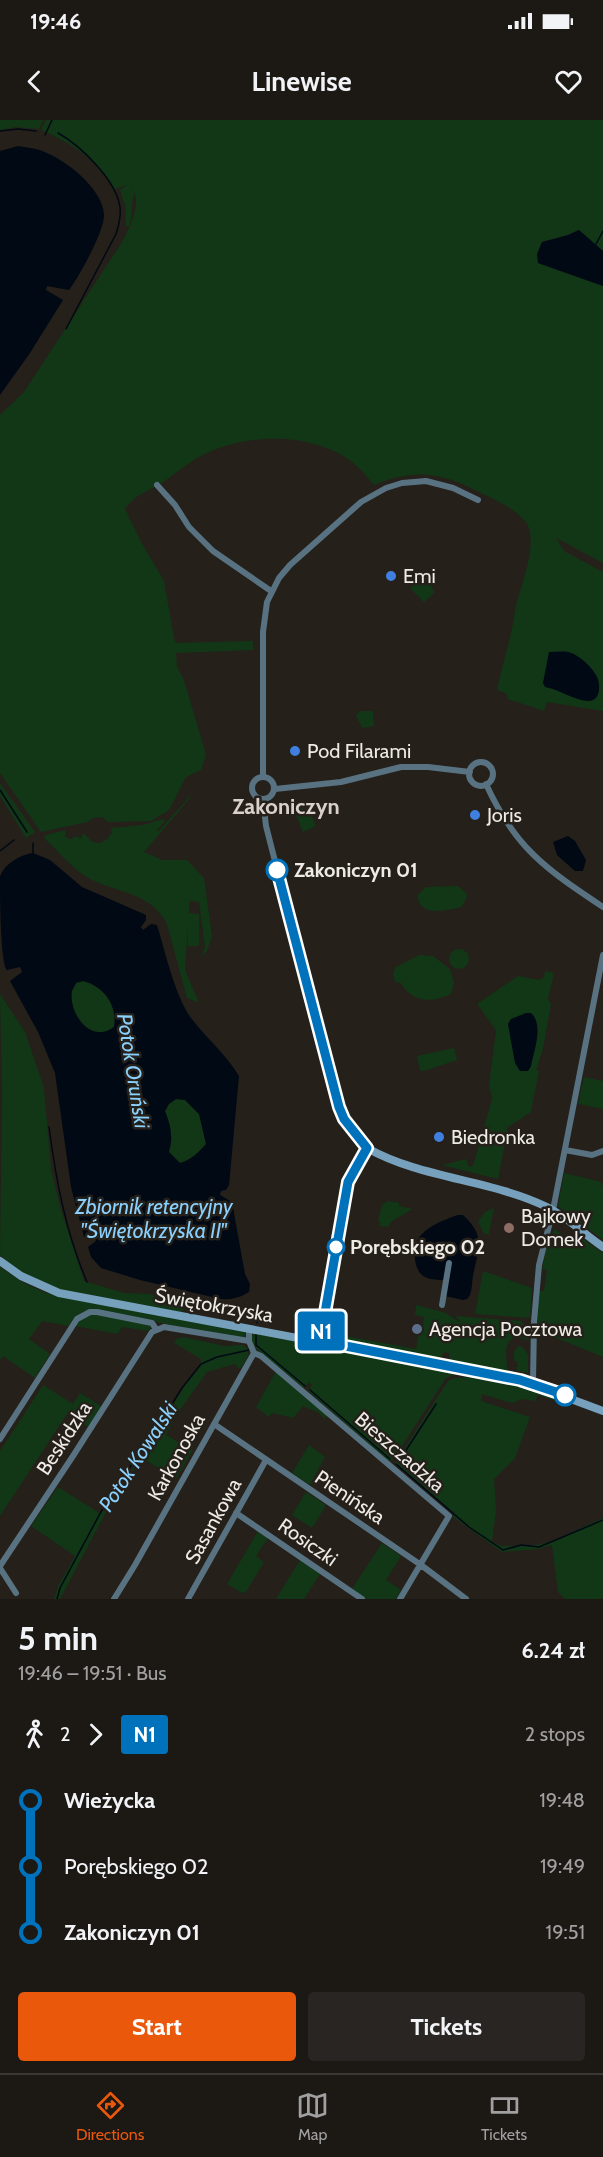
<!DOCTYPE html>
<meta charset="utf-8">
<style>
body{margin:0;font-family:Cabin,sans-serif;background:#292522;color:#f1f3f6;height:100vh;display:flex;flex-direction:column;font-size:22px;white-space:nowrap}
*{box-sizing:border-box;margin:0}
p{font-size:20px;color:#a0a0a0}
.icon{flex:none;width:33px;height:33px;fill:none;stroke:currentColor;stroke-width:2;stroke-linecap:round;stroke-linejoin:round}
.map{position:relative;height:1479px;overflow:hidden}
.drawer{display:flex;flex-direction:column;background:#1c1814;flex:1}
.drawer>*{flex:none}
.badge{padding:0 12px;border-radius:4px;font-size:21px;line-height:39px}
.map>.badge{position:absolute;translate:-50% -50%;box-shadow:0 0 0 3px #fff}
.legs{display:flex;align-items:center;gap:9px;height:66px;padding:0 18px;font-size:20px}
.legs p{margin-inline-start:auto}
.head{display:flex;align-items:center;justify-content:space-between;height:102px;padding:0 18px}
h1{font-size:33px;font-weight:700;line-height:45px}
.cta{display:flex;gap:12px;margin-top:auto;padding:12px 18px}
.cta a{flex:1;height:69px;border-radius:6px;background:#ea580c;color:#fff;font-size:24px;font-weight:700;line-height:69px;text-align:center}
.cta a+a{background:#292522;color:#f1f3f6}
ul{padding:0 18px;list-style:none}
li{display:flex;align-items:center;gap:21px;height:66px;font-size:22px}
li i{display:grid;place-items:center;width:9px;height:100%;margin:0 8px;background:currentColor}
li i::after{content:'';width:15px;height:15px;margin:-8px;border:4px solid;border-radius:50%;background:#1c1814}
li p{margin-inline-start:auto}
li:first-child i{background:linear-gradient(#0000 50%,currentColor 0)}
li:last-child i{background:linear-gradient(currentColor 50%,#0000 0)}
.status{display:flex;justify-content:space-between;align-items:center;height:42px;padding:0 30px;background:#1c1814;direction:ltr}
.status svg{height:16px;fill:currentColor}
header{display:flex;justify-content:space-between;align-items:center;height:78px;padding:0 18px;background:#1c1814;font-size:27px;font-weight:700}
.tab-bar{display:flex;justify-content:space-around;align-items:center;height:84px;border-top:2px solid #3a3734;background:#1c1814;font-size:16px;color:#a0a0a0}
.tab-bar a{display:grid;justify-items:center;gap:3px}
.tab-bar .active{color:#ea580c}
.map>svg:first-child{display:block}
</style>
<div class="status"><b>19:46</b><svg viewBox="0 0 49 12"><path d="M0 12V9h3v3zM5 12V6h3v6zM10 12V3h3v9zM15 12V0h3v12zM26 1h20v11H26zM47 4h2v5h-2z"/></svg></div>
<header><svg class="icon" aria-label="back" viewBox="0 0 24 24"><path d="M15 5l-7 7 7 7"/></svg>Linewise<svg class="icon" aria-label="heart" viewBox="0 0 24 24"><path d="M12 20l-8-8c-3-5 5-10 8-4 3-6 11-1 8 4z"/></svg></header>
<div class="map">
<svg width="603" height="1479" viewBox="0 0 603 1479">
<rect width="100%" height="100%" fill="#25201a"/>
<!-- green -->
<path fill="#113717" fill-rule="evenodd" d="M0,0H43L39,9L16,7L0,10Z
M46,0H603V131L578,110L568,115L542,122L538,143L603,166V443L556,418L564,431L603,452V591L547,582L544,591L508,579L506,573L497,570C501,549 508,529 512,508C514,500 514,493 516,485C521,466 540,418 525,401C511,385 490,378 471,368C436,351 410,350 374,365C367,357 360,348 352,342C313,313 252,313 209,332C192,339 178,352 163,362C150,370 133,376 125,389L141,422L164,461L175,523L253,521V530L176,533L177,547L184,560L206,635L201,650L186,657L169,690L151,701L108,702L102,697L93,698L87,702L41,712L0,653V295L24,272L124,119C132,102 143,80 130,64L135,73C129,86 134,94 129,106H126L125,85L120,70L127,65L115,69C98,40 71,23 41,10ZM547,539L591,582L552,568Z
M422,456L426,457L434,471V473L424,482L410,468Z
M361,591H373L374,606L362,608L356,595Z
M0,663L35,712L26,718L0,676Z
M190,676L191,677L144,732L162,740H187L204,758L212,816L207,831L201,837L205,827L199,782L190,781L191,764L189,793L199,794V826H188V806L185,850L199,883L187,878L186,875L167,804C150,770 114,774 85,756C70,746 57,730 44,718L46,715L65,710V716L69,719H73V716L82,718V714H85L92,722L100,723L108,719L109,715L112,714L111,708L143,705L163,699L165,701L157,710L158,712Z
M304,680L316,706L303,712L292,685Z
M458,766L467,774L466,780L461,787C446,791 417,797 418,775L426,767Z
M449 839a10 10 0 1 1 20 0a10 10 0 1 1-20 0Z
M419,835L433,836L450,849L454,863L451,874C432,883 412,883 401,863L395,862L393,854L396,847Z
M545,851L554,853L548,879L551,884L543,929L536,950L539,951L531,992L508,1007L498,1059L442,1045L466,1039L469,1047L473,1046L492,979L489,964L496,910L477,884L518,856L539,860L544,857Z
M83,861C104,866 118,886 114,907C90,925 68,892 72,871C73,868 75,866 76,863Z
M0,874L25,912L44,968L51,1049L60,1087L84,1161L124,1173L150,1174L176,1184L184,1189L181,1192L58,1169L35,1160L12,1146L0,1135L2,973Z
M454,928L457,940L424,951L420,950L417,936Z
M584,957L603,961V989L578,984Z
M176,979L185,980L199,994L206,1024C198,1033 191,1040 180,1043L169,1032L172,1020L165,991L169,984Z
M564,1053L601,1062L603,1067V1120L558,1086Z
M388,1081L399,1083V1086L413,1089L392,1101L388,1107L379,1106L380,1102L378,1101L382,1085Z
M494,1088L489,1114H484L478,1102L485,1092Z
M554,1109L572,1120L579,1116L603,1133V1237L544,1213L536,1212L539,1171H544L547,1150L542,1149L547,1126Z
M0,1147L24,1163L46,1173L245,1212V1217L240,1218L93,1190C81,1192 76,1195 69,1206L42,1201L29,1219L50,1234L35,1258L3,1236L0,1240Z
M483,1151L532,1168L530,1198L475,1194Z
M416,1185L446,1193L459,1202L460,1201L455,1196L521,1201L527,1208L529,1221C500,1208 506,1238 508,1254L453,1242L449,1238V1233L445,1232L440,1238L437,1239L362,1226L329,1213L326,1208V1199L335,1201L334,1209L345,1212V1216L416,1229L419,1213H422L424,1197L415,1195Z
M92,1194L148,1203L151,1207L148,1211L122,1207L118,1214L75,1206L79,1200Z
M254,1213L452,1251L459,1253L446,1258L393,1340L389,1341L308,1271L312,1265L309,1262L304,1268L257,1230L251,1218Z
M183,1217L225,1226L243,1225L248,1229V1236L241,1248H238L235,1244L207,1252L175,1297L166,1315L193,1330L176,1359L147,1341L145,1343L140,1340L105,1394L60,1479H54L58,1466L75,1436L31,1406L58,1367L101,1394L153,1318L185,1265L200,1246L201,1239L174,1223L177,1219Z
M518,1226L522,1227L528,1234V1253L518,1251L516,1247L518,1246L517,1241H514V1232Z
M276,1251L328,1293L325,1299L319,1293L303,1286L293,1298L272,1293L269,1297L256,1287Z
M472,1257C511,1263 535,1269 571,1284V1286L538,1275L535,1281L522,1279L512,1283L482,1274L481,1281L530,1297L515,1338L494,1359L496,1391L492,1422L502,1426L536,1425L552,1421L603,1398V1477L601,1479H565L558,1472L552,1425L539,1429L502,1432L453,1397L454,1393L395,1343L448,1261L454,1258Z
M43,1265L73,1284L80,1273L101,1286L88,1307L67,1294L0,1396V1331Z
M309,1325L325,1337L310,1365L292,1353Z
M306,1372L326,1385L312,1408L292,1395Z
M258,1411L268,1418L256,1436L264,1442L246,1472L242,1473L227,1464Z
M382,1423L401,1436L386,1460L401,1470L396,1479H366L352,1469Z
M300,1440L320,1454L304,1479H276Z"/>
<!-- water -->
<path fill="#000914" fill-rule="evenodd" d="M18,26C24,27 31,28 36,29C62,36 102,67 104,94C105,110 79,157 69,170L47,166L46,170L63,180L30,233L0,275V31Z
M579,110L603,131V166L538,143L537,134L542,122L568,115Z
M549,532C555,532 562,531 568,532C578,534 591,546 596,555C601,563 601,581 589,581C574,581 559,569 545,567L543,563Z
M568,716L575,721L586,740L583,751H575L557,735L553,722Z
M33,733L50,740L82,767L146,795V800L141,807L143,810L151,804L157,805C165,831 175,876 191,898C206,918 226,934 239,956L229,1065L226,1070L221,1071L220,1075L232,1082L245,1154L250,1164L249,1172C240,1178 228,1181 217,1178L216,1182L212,1181V1177L140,1160L101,1148L91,1137L88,1127L96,1121L94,1117H84L71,1067L55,953L38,912L10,861L22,852L20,847L7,850C0,842 0,769 0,757C4,744 20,735 33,733ZM83,861C104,866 118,886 114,907C90,925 68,892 72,871C73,868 75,866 76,863ZM176,979L185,980L199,994L206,1024C198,1033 191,1040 180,1043L169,1032C173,1016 171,1006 165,991L169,984Z
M526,893H531C544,905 534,930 531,946L528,951H520L515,943L508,904L511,899Z
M458,1095H463C487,1117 478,1129 473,1156C472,1162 472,1169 470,1175L467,1179L463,1180L445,1176L444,1160C438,1160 431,1160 425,1157C412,1151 412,1124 421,1115C430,1105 446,1099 458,1095Z"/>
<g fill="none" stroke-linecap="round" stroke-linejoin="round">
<!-- stream -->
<path stroke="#000914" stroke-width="1.5" d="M0,11L18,9L36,11
M58,13C81,26 116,60 120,87C121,96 119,105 116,114L66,209
M45,15L52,0
M596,124L603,111
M0,670L27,712
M33,723V734
M0,731L14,720
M49,1007C56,1061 66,1113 87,1162
M251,1187L257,1203
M256,1215V1225L305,1266
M310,1270L390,1339
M401,1338L436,1284
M396,1344L469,1407L503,1430L521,1425L539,1427L603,1400
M57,1479L60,1468L110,1375L152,1316L182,1268L201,1244L217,1237L249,1230"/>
<!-- street -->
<path stroke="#587282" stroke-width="6" d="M157,365L175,385L189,407L213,431L271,471
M469 654a12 12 0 1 1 24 0a12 12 0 1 1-24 0Z
M252 668a11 11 0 1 1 22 0a11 11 0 1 1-22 0Z
M263,657V512L267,482L279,458L290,445L361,382L386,368L402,363L426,361L453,368L478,380
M486,664C515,728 546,749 603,787
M275,669L341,662L401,647H428L470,652
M263,680L266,706L333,968L344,999L367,1028
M565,1030L592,1035L603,1031
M442,1185L449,1143
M249,1209V1221L254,1233
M254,1233L261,1236L449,1396L400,1479
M533,1263L534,1202L539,1145L553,1090L603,835
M214,1304L421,1445L466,1479
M0,1319L77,1199L90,1192H97L152,1203L156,1209
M236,1393L362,1479
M0,1446L73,1336L152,1212L164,1207L249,1221
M0,1448L16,1473
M114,1479L135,1445L254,1233
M188,1479L266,1340"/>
<!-- secondary -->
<path stroke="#76a0bb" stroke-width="8" d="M0,1141L21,1156L59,1173L520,1260L603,1291
M320,1221L348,1062L367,1028C422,1059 489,1059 547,1087C567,1097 584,1114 603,1127"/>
</g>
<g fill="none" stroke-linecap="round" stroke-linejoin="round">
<defs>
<path id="line-1" d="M277,750L339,987L344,999L367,1028L348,1062L320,1221L520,1260L565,1275"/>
</defs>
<!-- line-1 casing -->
<use href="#line-1" stroke="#fff" stroke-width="14"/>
<!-- line-1 -->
<use href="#line-1" stroke="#0072bc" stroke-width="9"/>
</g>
<!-- markers -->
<g fill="#3f7fe0" stroke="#25201a" stroke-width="2">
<circle cx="391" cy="456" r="6"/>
<circle cx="295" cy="631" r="6"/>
<circle cx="475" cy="695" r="6"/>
<circle cx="439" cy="1017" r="6"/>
</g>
<g fill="#fff" stroke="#0072bc" stroke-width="3">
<circle cx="277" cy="750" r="10"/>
<circle cx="336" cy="1127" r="8"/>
<circle cx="565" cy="1275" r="10"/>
</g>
<circle fill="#8d6e63" stroke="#25201a" stroke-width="2" cx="509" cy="1108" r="6"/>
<circle fill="#5c6f8a" stroke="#25201a" stroke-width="2" cx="417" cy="1209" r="6"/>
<g text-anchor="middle" stroke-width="5" stroke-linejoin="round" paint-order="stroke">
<!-- poi labels -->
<g font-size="20" fill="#eeeae6" stroke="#25201a" text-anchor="start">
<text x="403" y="463">Emi</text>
<text x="307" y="638">Pod Filarami</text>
<text x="487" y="702">Joris</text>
<text x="451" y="1024">Biedronka</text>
<text x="521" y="1103">Bajkowy<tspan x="521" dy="23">Domek</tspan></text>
<text x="429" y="1216">Agencja Pocztowa</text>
</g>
<!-- stop labels -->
<g font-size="20" font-weight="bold" fill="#eeeae6" stroke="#25201a" text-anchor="start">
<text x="294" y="757">Zakoniczyn 01</text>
<text x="350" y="1134">Porębskiego 02</text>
</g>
<!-- street labels -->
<g font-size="20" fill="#eeeae6" stroke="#25201a">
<text transform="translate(214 1185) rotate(10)" y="7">Świętokrzyska</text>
<text transform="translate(64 1318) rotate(-57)" y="7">Beskidzka</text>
<text transform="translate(400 1332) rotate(41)" y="7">Bieszczadzka</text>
<text transform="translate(176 1337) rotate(-61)" y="7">Karkonoska</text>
<text transform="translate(350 1377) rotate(34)" y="7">Pienińska</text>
<text transform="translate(213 1401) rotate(-61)" y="7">Sasankowa</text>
<text transform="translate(308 1422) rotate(35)" y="7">Rosiczki</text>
</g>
<!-- water labels -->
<g font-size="21" font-style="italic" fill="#8ad0fd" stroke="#25201a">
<text transform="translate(133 951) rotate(81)" y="7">Potok Oruński</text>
<text x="154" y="1094">Zbiornik retencyjny<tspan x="154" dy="24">"Świętokrzyska II"</tspan></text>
<text transform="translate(138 1337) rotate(-57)" y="7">Potok Kowalski</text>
</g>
<!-- quarter labels -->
<g font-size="22" font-weight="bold" fill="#d8d0c9" stroke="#25201a">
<text x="286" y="694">Zakoniczyn</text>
</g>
</g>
</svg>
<b class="badge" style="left:321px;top:1211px;background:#0072bc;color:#fff">N1</b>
</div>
<section class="drawer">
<div class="head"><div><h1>5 min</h1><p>19:46 – 19:51 · Bus</p></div><b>6.24 zł</b></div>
<div class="legs"><svg class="icon" aria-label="walk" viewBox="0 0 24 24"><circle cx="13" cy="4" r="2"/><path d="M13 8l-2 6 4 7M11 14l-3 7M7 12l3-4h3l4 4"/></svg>2<svg class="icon" aria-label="forward" viewBox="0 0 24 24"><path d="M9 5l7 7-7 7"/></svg><b class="badge" style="background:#0072bc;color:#fff">N1</b><p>2 stops</p></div>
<ul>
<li><i style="color:#0072bc"></i><b>Wieżycka</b><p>19:48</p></li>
<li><i style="color:#0072bc"></i><span>Porębskiego 02</span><p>19:49</p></li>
<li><i style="color:#0072bc"></i><b>Zakoniczyn 01</b><p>19:51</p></li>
</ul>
<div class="cta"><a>Start</a><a>Tickets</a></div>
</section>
<nav class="tab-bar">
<a class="active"><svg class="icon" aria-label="directions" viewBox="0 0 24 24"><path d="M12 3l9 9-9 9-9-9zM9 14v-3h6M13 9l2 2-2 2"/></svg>Directions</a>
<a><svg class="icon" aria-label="map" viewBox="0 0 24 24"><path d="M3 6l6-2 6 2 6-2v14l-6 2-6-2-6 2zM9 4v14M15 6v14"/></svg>Map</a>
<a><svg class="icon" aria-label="tickets" viewBox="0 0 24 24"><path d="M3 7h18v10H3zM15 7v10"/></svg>Tickets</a>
</nav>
